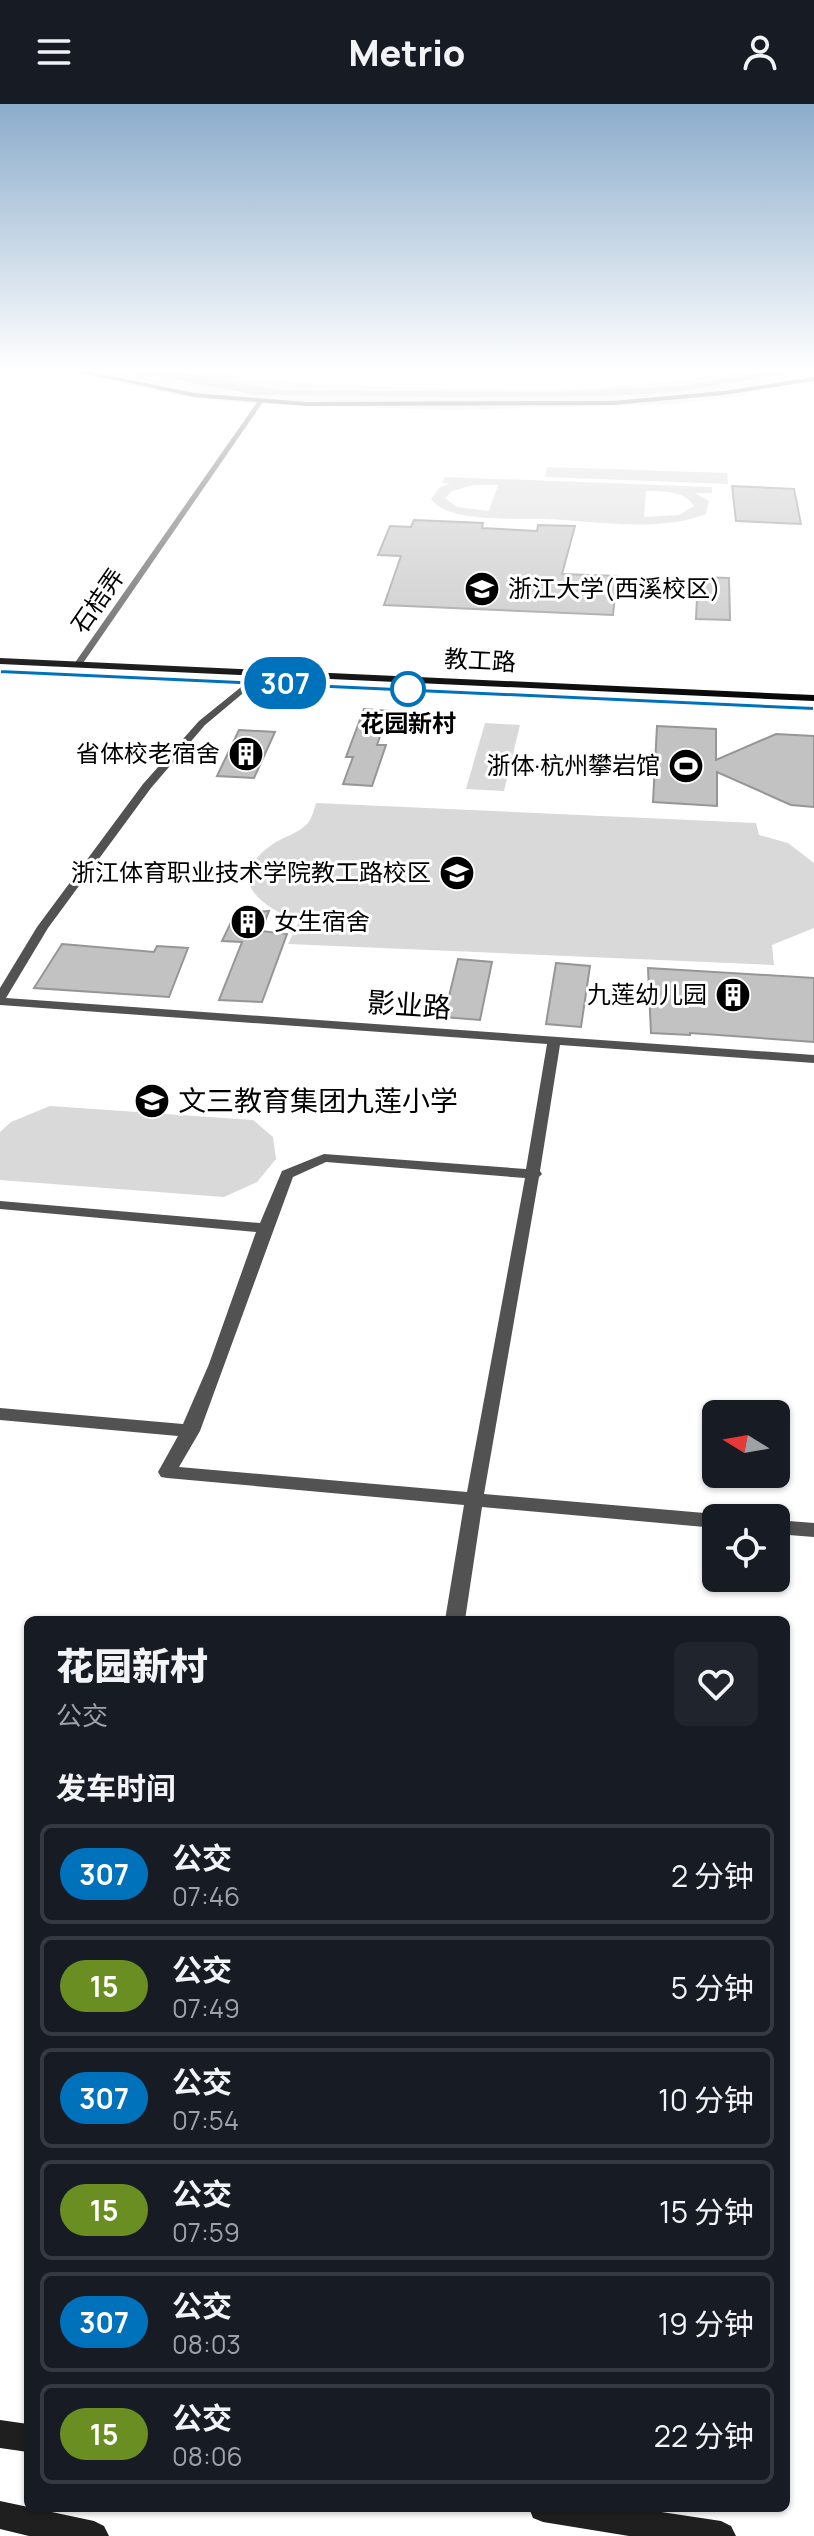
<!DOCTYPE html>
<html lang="zh">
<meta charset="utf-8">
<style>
body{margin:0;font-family:Manrope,"Noto Sans SC",sans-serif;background:#20242c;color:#f1f3f6;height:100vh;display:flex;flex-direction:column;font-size:30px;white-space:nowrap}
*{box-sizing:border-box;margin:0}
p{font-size:26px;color:#9ea1a6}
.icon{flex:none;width:44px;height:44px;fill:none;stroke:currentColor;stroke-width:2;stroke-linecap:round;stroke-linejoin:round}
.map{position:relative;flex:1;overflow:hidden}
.details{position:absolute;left:24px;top:1512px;width:766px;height:896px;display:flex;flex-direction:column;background:#171b24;border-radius:12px;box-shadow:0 2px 6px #0004}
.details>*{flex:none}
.badge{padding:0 16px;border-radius:26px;font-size:28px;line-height:52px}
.needle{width:52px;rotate:281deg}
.buttons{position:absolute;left:702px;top:1296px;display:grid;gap:16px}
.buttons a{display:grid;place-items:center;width:88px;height:88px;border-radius:12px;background:#171b24;box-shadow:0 2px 6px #0004;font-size:40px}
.map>.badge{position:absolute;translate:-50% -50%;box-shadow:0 0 0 4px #fff}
h2{padding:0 32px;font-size:30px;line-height:72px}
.round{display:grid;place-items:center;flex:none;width:84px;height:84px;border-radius:12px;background:#20242c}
.overview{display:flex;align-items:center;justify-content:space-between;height:136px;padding:0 32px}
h1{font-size:38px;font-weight:800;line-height:60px}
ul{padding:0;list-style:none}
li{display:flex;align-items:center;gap:24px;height:100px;margin:0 16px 12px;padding:0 16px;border:4px solid #363941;border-radius:12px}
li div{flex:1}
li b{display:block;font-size:30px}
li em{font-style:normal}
li .badge{min-width:88px;font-weight:700;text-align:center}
header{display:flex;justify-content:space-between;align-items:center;height:104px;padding:0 32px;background:#171b24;font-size:36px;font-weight:800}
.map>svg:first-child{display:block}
</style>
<header><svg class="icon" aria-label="menu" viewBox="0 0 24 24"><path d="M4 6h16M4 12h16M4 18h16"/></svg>Metrio<svg class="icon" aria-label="person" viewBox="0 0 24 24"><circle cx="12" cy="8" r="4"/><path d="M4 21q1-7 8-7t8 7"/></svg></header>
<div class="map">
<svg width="814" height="2432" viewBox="0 0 814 2432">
<rect width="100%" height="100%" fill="#fff"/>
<!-- green -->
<path fill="#d9d9d9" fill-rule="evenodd" d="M38,263H232L227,268C295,282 363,282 432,284C495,285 558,288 621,282C685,277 749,263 814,263V268L770,276L743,292L672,300L454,306L242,299L183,293L66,266Z
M547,363L727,369L728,380L545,373Z
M445,373L712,383V389H695L709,397L706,410C657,429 596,417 545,415C514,414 481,417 451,408C443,406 437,402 431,395L440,383L450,380L442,379ZM474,381H498L489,407L457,403L445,394L452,387ZM646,387C663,387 685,387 694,402L679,411L644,413Z
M485,619L520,621L504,687L466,685Z
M316,699L756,719L759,731L788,739L814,759V824L772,841L774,861L288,840L299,818C262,802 221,776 273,740C283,733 297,730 306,721C311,717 314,706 316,699Z
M50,1002L253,1016L273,1033L276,1055L257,1078L224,1093L0,1076V1028L11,1018Z"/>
<!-- water -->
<path fill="#a0a0a0" d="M109,263H156L279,286L553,288L682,282L795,263L814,264L676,288L610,292L452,293L257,291Z"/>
<!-- building -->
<path fill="#c2c2c2" stroke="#969696" stroke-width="2" d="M732,382L794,385L801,420L736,417Z
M414,416L483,419L482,424L537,427L538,421L575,422L562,470L617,472L613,511L384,501L401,452L378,451L390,422L411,423Z
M698,473L729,474L730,516L696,515Z
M364,605L389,607L377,641H386L372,682L343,680L353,653H346Z
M657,622L716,625V656L776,630L814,632V703L791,701L717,668V702L653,698Z
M239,626L275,628L254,674L217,672Z
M269,807L261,827L287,830L262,898L219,896L242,838L222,837L235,810Z
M62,840L154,848L157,842L188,844L169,893L34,884Z
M458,855L492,858L480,916L444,913Z
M556,859L590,862L581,923L546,920Z
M648,864L814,874V938L690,929V931L651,929Z"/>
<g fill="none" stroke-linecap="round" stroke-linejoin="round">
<!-- street -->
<path fill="#525252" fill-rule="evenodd" d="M258,297L263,298L81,562H75L74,560Z
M251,575L256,578L254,580L205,621L151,684L48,824L6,894L814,951V959L560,941L540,1067L542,1070L539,1073L484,1390L716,1410L723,1414H716V1424L482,1403L465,1516H445L464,1401L167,1374L161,1373L158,1368L178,1332L0,1316V1304L183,1320L209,1260L256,1128L0,1105V1097L260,1119L282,1067L324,1050L526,1065L547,940L0,901V884L37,823L143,680L199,617ZM326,1058L525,1074L467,1388L179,1363L200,1327L293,1073Z
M776,1416L814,1419V1433L776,1430Z"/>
<!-- secondary -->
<path fill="#1f1f1f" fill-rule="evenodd" d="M54,263H64L195,289L306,298L613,297L723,287L814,273V277L723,291L613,301L306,302L195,293Z
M0,2316L28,2320V2348L0,2344Z
M0,2397L94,2417L104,2422L109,2432H29L0,2425Z
M529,2404H635L721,2417L731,2422L736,2432H629L543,2418L533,2414Z"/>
<!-- primary -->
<path fill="#000" fill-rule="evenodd" d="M0,554L814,591V597L0,560Z"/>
</g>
<!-- sky -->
<linearGradient id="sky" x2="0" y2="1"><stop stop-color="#8baccb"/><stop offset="0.44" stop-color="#fff"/><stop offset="1" stop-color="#fff" stop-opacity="0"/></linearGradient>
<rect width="814" height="603" fill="url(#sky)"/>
<!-- line -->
<path fill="#0072bc" stroke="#fff" stroke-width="2" d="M0,565L814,602V607L0,570Z"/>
<!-- icons -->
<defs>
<symbol id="university-disc" viewBox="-11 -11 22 22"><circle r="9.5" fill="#000" stroke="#fff"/><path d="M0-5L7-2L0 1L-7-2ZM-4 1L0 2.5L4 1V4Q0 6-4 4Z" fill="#fff"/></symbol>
<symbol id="building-disc" viewBox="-11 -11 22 22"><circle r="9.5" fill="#000" stroke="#fff"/><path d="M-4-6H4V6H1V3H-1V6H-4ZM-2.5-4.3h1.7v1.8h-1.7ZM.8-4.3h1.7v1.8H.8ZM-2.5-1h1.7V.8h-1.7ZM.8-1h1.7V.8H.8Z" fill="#fff"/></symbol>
<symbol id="stadium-disc" viewBox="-11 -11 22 22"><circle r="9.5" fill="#000" stroke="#fff"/><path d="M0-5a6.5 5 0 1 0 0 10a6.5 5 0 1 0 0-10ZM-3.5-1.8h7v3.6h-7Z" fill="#fff"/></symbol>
<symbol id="school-disc" viewBox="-11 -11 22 22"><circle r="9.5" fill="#000" stroke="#fff"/><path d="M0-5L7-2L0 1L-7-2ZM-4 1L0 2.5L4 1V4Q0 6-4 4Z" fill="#fff"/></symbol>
</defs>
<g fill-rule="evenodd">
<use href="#university-disc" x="462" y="465" width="40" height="40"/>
<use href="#building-disc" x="226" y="630" width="40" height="40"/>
<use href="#stadium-disc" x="666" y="642" width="40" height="40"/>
<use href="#school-disc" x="437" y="749" width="40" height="40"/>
<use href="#building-disc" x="228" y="798" width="40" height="40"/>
<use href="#building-disc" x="713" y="871" width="40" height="40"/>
<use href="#school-disc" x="132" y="977" width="40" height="40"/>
</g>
<!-- markers -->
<circle fill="#fff" stroke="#0072bc" stroke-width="4" cx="408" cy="585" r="16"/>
<g text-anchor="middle" stroke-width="6" stroke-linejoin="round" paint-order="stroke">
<!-- far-poi labels -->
<g font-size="24" fill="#000" stroke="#fff" text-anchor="end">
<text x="508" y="493" text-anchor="start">浙江大学(西溪校区)</text>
<text x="220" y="658">省体校老宿舍</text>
<text x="660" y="670">浙体·杭州攀岩馆</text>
<text x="431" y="777">浙江体育职业技术学院教工路校区</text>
<text x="274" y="826" text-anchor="start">女生宿舍</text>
<text x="707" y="899">九莲幼儿园</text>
</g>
<!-- far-street labels -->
<g font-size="24" fill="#000" stroke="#fff">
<text transform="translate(98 497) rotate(-55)" y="8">石桔弄</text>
<text transform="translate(480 557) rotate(3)" y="8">教工路</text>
</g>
<!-- far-stop labels -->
<g font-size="24" font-weight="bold" fill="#000" stroke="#fff">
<text x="408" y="628">花园新村</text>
</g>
<!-- street labels -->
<g font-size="28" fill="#000" stroke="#fff">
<text transform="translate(409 901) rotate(4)" y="10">影业路</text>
</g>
<!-- poi labels -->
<g font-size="28" fill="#000" stroke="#fff" text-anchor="start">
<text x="178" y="1007">文三教育集团九莲小学</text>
</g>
</g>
</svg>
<div class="buttons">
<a><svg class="needle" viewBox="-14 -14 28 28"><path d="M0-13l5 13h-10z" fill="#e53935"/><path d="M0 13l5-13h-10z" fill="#9ea1a6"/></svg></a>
<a><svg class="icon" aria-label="locate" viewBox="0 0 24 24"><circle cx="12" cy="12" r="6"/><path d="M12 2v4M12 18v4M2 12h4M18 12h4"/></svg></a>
</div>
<b class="badge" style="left:285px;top:579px;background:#0072bc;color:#fff">307</b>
<section class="details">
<div class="overview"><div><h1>花园新村</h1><p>公交</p></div><a class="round"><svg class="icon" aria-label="heart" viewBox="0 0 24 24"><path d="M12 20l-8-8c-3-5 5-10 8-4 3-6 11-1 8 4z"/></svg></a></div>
<h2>发车时间</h2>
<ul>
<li><span class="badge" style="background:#0072bc;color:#fff">307</span><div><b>公交</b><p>07:46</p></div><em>2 分钟</em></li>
<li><span class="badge" style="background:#6b8e23;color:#fff">15</span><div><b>公交</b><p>07:49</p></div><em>5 分钟</em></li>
<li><span class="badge" style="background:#0072bc;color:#fff">307</span><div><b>公交</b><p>07:54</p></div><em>10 分钟</em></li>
<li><span class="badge" style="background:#6b8e23;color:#fff">15</span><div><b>公交</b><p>07:59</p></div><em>15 分钟</em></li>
<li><span class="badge" style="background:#0072bc;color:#fff">307</span><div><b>公交</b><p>08:03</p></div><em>19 分钟</em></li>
<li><span class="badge" style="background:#6b8e23;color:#fff">15</span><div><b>公交</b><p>08:06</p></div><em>22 分钟</em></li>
</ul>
</section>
</div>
